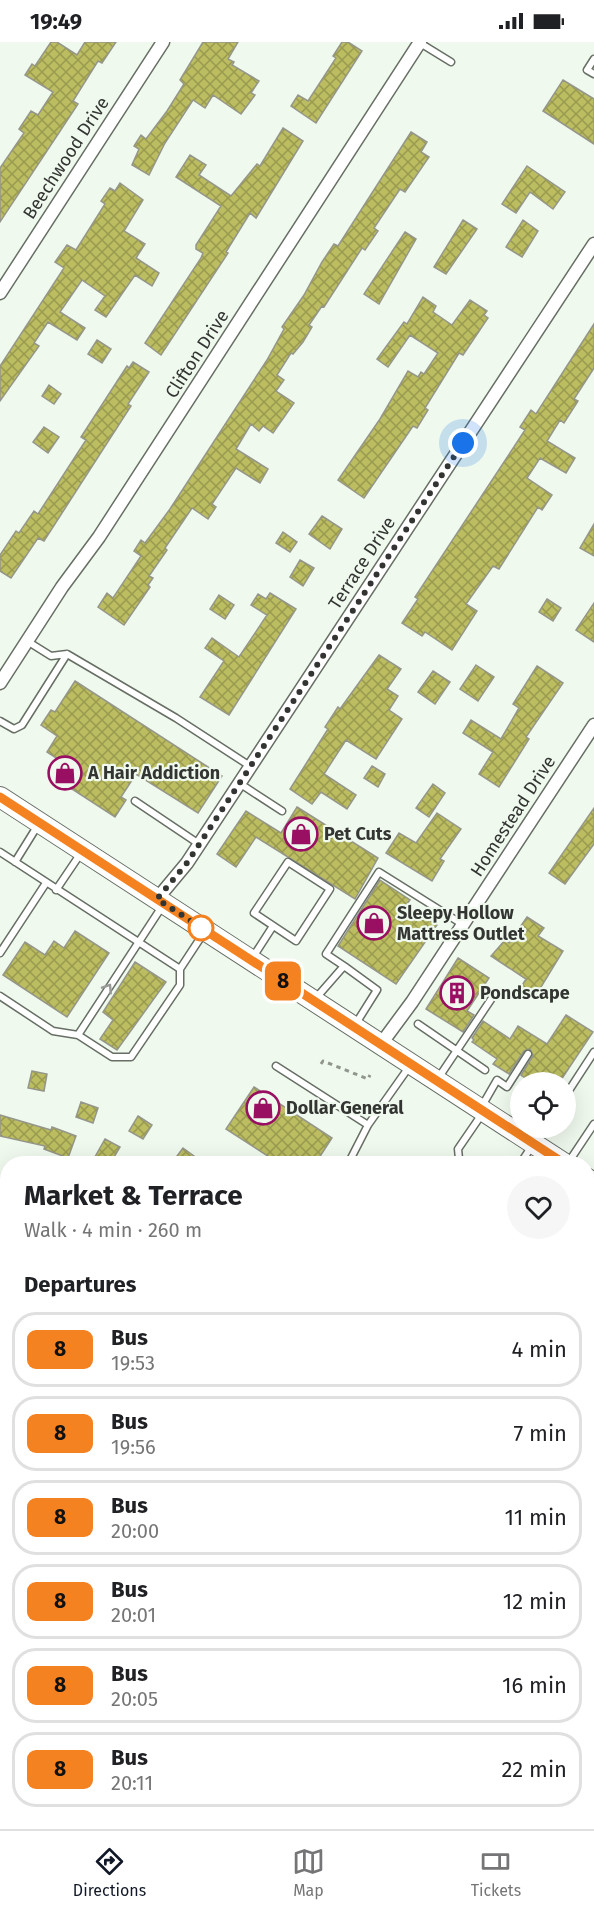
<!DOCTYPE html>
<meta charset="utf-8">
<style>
body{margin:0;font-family:"Fira Sans",sans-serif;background:#f6f6f6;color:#202124;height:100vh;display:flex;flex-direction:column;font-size:22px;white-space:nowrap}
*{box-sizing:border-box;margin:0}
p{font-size:20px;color:#757577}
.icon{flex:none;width:33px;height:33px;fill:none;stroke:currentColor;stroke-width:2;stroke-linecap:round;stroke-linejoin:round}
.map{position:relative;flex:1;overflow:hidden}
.drawer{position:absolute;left:0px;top:1114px;width:594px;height:674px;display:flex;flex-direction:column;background:#fff;border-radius:24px 24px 0 0;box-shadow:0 6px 24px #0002}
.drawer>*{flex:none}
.badge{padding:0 12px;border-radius:9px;font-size:21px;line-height:39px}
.controls{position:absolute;left:510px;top:1030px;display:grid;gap:12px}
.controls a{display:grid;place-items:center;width:66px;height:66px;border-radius:50%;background:#fff;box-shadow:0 6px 24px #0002;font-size:30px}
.you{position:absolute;width:30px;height:30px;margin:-15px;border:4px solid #fff;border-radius:50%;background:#1a73e8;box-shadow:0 0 0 9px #1a73e833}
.map>.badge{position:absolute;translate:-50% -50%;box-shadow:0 0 0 3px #fff}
h2{padding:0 24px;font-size:22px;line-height:54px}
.round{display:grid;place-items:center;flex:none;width:63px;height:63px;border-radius:32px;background:#f6f6f6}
.headline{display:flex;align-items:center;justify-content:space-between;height:102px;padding:0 24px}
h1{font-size:28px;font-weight:700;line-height:45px}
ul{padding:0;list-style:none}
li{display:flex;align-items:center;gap:18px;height:75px;margin:0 12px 9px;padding:0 12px;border:3px solid #e0e0e0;border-radius:24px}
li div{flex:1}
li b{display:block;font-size:22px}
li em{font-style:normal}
li .badge{min-width:66px;font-weight:700;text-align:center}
.status{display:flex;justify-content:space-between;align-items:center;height:42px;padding:0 30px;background:#fff;direction:ltr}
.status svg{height:16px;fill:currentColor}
.tabs{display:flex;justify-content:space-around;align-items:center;height:84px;border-top:2px solid #e0e0e0;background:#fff;font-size:16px;color:#757577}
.tabs a{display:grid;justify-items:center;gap:3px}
.tabs .selected{color:#111827}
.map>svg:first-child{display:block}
</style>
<div class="status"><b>19:49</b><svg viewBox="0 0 49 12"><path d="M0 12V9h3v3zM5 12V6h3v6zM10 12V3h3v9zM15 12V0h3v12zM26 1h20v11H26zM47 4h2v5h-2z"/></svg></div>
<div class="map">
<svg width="594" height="1787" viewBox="0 0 594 1787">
<defs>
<pattern id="building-cross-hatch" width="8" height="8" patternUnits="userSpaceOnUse" patternTransform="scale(1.5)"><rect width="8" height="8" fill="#bbbd60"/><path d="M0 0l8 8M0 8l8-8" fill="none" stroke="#999a50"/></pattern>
</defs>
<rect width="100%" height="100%" fill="#f0f9ee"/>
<!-- building -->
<path fill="url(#building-cross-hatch)" stroke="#95968a" stroke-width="1.5" d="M51,0H57L77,13L85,0H116L102,21L98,19L73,59L78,62L0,180V126L24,91L19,87L31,69L38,73L53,50L25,33L32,22L35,24Z
M203,0H238L228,17L234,20L232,23L259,39L251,51L255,53L241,72L213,53L205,66L193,58L165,101L149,133L132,123L139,107L134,104L141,93L146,97L167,69L184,42L180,38Z
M342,0H348L362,9L316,81L291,64L298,53L308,59L336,16L333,14Z
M563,38L594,57V102L543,69Z
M283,86L303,99L256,176L250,171L226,210L228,211L161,313L145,301L201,216L203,211L196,207V203L221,164L176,135L190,113L206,123L199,133L231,154L257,122L260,124Z
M411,90L427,100L421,110L429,115L405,150L400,147L374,186L378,189L365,208L362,206L324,265L322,264L309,283L312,285L303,300L293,312L291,311L277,333L284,338L276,349L294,361L273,391L263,384L259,389L251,382L236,407L268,427L260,441L236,426L212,462L216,465L208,477L192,466L165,506L167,508L149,534L153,536L148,543L150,545L124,583L98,565L107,551L113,556L141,514L134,509L141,498L145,501L170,467L267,318L284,287L282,285L304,253L322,220L334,202L338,204Z
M527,124L565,150L553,167L530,150L516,171L502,162Z
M120,141L143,158L124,189L145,202L136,216L159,231L152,244L135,233L106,275L95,268L105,254L82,238L60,270L85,286L77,298L48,280L34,301L39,304L0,359V324L64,226L55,220L67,203L76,208L105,162L101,159L110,146L115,149Z
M463,178L477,187L446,232L434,225Z
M523,178L538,189L522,215L506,205Z
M405,190L416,197L379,262L364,252Z
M423,255L436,264L433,270L452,283L470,258L487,269L484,273L488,276L463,313L459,311L425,366L428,368L417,386L413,384L364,456L338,438L380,377L408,329L418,335L421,330L424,332L438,311L410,293L388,325L377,317L404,280L407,282Z
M594,282V326L574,357L578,359L564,381L560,378L547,399L575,416L566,431L540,416L527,436L552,453L542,468L538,465L499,527L493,524L466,562L477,569L452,608L425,590L422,594L402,581L418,557L415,555L525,388L520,385L531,368L536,372Z
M97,298L111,307L102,321L88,312Z
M133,320L149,330L128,362L131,364L44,499L38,496L11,536L0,529V513L16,489L19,491L34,469L38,472L86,398L81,395L127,324L129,326Z
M49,343L61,352L54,362L42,354Z
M44,385L59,395L48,411L33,400Z
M322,474L342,487L330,507L309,492Z
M594,482V514L580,506Z
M283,490L297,500L290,510L276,501Z
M300,518L314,526L303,544L290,535Z
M270,551L296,567L229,673L200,655L224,619L205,606L212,596L239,615L267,573L251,563L258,552L266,557Z
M219,553L234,563L225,577L210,567Z
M547,557L561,566L553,579L539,570Z
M594,561V600L576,588Z
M379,613L401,627L387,647L398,654L389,668L402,677L376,717L346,698L324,732L356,753L347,767L321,750L312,762L290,747L328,687L325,685L338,665L340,667Z
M476,623L494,635L478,659L460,647Z
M537,624L563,641L526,695L529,697L499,745L479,732L493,710L463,691L471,678L501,697L519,666L513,662Z
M433,629L450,640L435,662L418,650Z
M75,639L222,734L198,771L136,732L121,755L126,758L115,775L55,736L64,721L47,710L57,694L41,683L51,668L55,670Z
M372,724L385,732L378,745L364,736Z
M433,742L445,751L429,775L416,766Z
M297,765L378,816L355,857L256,795L236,825L217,812L246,769L281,791Z
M594,766V802L565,842L549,831Z
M437,771L461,787L440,817L444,819L432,839L386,811L399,791L416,801Z
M380,838L410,858L406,863L437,883L396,942L338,904Z
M527,875L544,886L538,894L563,909L535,955L521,945L526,937L491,914L505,898L509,901Z
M75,889L109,911L67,975L3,933L25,900L45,913L54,899L64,906Z
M458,916L489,936L467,969L474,973L463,990L426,967Z
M135,920L166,940L117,1008L100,997L113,978L103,970Z
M566,973L593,990L559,1041H532L521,1033L533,1014L530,1007L524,1009L509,1032L493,1022L497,1017L472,1000L474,998L472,996L483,979L510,997L518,984L547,1002Z
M32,1029L47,1032L44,1049L28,1046Z
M254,1045L332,1096L315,1122H280L226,1087Z
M81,1060L98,1066L93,1081L76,1075Z
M0,1073L51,1088L52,1085L76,1094L68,1116L44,1107L45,1104L0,1094Z
M138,1074L152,1083L143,1097L129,1089Z
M105,1097L120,1105L110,1122H91Z
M183,1106L205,1122H171Z"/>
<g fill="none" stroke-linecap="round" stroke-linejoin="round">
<defs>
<path id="service" d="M420,1L451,20
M594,17L587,28L594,32
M27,599L51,614L67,612L176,676L250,724
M0,679L14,687L22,683L67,612
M239,741L282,769
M135,759L199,802
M0,810L180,927L203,892
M15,820L38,783
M288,820L330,847L296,899L254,871Z
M56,848L81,811
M0,911L46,841
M253,915L273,884
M344,924L326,912L379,830L462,882
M0,954L53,989L78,993L112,1015H131L180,943V927
M316,956L344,924L377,948L355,983
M418,982L485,1028
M78,993L163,863
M276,1024L368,1083L409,1025
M439,1035L496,950
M566,1053L594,1010
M482,1064L497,1038L507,1045L528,1012
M568,1121L594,1082
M348,1122L368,1083
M468,1122L459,1117L458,1107L482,1072
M520,1122L544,1086
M586,1197L594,1202
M586,1236L594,1224
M586,1299L594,1287
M586,1310L594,1314
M586,1380V1456
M589,1536L594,1529
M586,1653L594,1658"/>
<path id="minor" d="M0,251L163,0
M0,641L62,545L99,495L420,0
M157,857L187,821L594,202
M381,1002L412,960L594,683
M0,1158L8,1160
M586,1355L594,1353
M0,1475L8,1474
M586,1774L594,1779
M71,1787L75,1780"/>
<path id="secondary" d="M586,1714L594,1703
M537,1787L542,1780"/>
<path id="primary" d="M0,755L565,1122
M586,1136L594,1141"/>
</defs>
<!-- service casing -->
<use href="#service" stroke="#676f65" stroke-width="9"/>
<!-- minor casing -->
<use href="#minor" stroke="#676f65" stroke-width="15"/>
<!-- secondary casing -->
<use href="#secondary" stroke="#676f65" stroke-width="21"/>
<!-- primary casing -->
<use href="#primary" stroke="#676f65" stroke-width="22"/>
<!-- path -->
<path stroke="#90968e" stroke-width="3" stroke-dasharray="4.5 4.5" stroke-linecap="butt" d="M321,1022L323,1019L368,1037L370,1033"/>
<!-- service -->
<use href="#service" stroke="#fff" stroke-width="6"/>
<!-- minor -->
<use href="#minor" stroke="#fff" stroke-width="12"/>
<!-- secondary -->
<use href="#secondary" stroke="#fff" stroke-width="18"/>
<!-- primary -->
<use href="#primary" stroke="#fff" stroke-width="20"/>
</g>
<!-- one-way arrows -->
<defs><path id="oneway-chevron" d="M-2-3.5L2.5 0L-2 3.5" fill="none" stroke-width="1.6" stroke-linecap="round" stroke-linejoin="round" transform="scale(1.5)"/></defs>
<use stroke="#989a98" href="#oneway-chevron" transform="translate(108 946) rotate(-57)"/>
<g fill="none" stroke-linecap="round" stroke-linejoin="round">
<defs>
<path id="line" d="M0,755L565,1122"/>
</defs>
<!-- line casing -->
<use href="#line" stroke="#fff" stroke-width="14"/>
<!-- line -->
<use href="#line" stroke="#f58220" stroke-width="9"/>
<!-- walk -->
<path stroke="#323531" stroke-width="6" stroke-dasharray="0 10.8" d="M201,886L205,888L157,857L187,821L463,401"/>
</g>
<!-- icons -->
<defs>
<symbol id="shop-ring" viewBox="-11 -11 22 22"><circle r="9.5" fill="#f0f9ee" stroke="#991063" stroke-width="1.5"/><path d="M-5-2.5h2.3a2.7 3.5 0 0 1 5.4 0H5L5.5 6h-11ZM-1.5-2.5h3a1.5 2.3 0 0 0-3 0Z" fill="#991063"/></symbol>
<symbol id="building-ring" viewBox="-11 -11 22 22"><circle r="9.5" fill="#f0f9ee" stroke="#991063" stroke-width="1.5"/><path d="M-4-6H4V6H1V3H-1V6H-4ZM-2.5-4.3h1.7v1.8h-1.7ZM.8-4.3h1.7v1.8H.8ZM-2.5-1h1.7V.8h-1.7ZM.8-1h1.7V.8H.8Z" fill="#991063"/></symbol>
</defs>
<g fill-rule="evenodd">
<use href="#shop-ring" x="46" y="712" width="38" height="38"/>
<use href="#shop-ring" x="282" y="773" width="38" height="38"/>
<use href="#shop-ring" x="355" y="862" width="38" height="38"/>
<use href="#building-ring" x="438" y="932" width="38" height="38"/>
<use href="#shop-ring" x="244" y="1047" width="38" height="38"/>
</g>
<!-- markers -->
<circle fill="#fff" stroke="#f58220" stroke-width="3" cx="201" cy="886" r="12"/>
<g text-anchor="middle" stroke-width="4.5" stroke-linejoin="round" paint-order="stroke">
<!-- street labels -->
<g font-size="18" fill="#323531" stroke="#f0f9ee">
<text transform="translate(66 116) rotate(-57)" y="6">Beechwood Drive</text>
<text transform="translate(197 312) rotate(-57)" y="6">Clifton Drive</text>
<text transform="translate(362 521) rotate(-57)" y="6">Terrace Drive</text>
<text transform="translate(513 774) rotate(-57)" y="6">Homestead Drive</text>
</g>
<!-- poi labels -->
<g font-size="18" font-weight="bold" fill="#323531" stroke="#f0f9ee" text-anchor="start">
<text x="88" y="737">A Hair Addiction</text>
<text x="324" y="798">Pet Cuts</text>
<text x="397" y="877">Sleepy Hollow<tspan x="397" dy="21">Mattress Outlet</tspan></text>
<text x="480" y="957">Pondscape</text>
<text x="286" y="1072">Dollar General</text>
</g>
</g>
</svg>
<div class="controls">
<a><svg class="icon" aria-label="locate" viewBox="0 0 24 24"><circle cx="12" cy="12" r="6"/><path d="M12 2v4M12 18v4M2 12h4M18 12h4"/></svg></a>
</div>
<div class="you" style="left:463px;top:401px"></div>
<b class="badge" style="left:283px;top:939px;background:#f58220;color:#111">8</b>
<section class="drawer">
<div class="headline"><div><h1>Market &amp; Terrace</h1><p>Walk · 4 min · 260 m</p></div><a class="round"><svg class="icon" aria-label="heart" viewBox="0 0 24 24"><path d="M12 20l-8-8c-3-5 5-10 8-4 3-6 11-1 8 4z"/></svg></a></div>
<h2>Departures</h2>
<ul>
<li><span class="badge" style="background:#f58220;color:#111">8</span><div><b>Bus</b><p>19:53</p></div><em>4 min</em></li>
<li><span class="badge" style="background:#f58220;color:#111">8</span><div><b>Bus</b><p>19:56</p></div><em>7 min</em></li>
<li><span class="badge" style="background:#f58220;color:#111">8</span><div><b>Bus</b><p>20:00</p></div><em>11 min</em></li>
<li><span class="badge" style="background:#f58220;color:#111">8</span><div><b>Bus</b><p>20:01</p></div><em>12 min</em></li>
<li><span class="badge" style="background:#f58220;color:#111">8</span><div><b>Bus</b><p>20:05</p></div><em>16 min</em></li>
<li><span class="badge" style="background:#f58220;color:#111">8</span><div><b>Bus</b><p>20:11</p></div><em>22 min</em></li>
</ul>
</section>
</div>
<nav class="tabs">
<a class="selected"><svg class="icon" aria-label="directions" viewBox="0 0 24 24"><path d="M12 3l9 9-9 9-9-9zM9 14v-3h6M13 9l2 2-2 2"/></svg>Directions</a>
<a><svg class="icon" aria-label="map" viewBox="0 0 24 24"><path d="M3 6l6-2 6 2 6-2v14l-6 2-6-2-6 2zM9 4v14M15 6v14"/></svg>Map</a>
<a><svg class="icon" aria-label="tickets" viewBox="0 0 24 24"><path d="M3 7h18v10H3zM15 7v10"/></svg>Tickets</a>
</nav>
